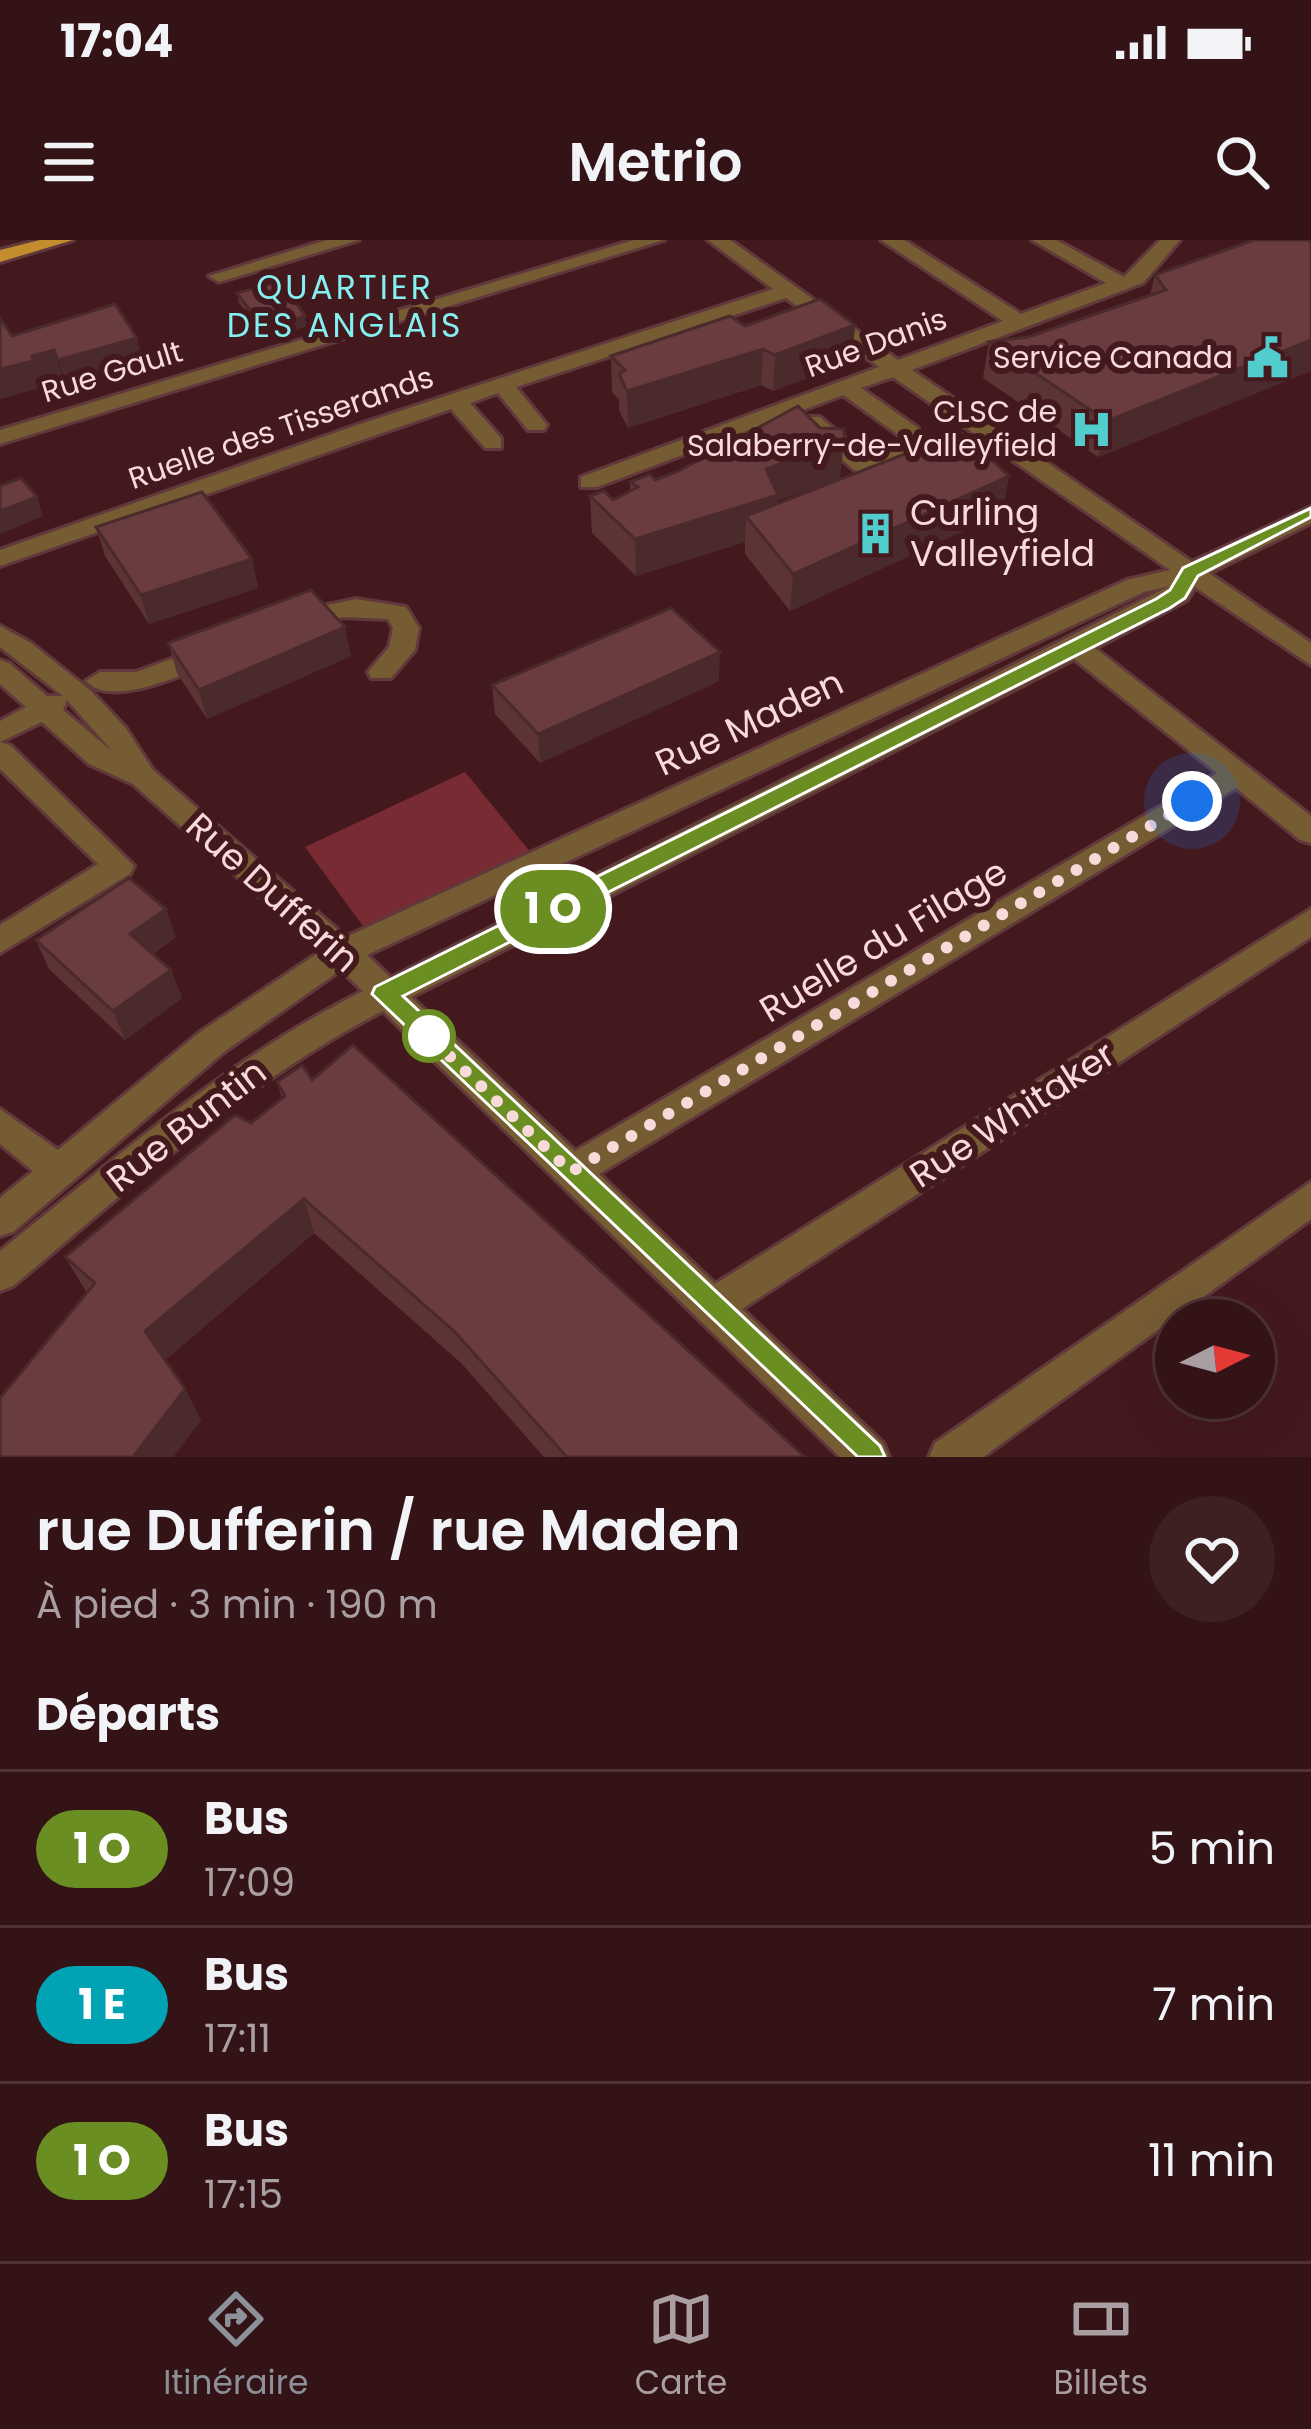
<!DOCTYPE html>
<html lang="fr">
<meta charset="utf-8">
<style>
body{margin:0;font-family:Poppins,sans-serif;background:#3e2023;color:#f1f3f6;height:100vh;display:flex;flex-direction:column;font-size:45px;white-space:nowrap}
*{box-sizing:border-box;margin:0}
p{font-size:39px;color:#a99ea1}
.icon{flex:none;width:66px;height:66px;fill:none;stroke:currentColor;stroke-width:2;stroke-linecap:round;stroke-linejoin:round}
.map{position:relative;height:1217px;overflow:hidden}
.side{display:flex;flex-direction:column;background:#331316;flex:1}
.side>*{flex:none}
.badge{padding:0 24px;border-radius:39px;font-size:42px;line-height:78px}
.needle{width:78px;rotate:84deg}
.controls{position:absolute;left:1155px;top:1059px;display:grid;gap:24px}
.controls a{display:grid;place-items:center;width:120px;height:120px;border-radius:50%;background:#331316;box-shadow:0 12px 48px #0002,0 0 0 3px #4e3235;font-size:60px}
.you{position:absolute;width:60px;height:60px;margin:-30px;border:9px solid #fff;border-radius:50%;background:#1a73e8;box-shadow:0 0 0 18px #1a73e833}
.map>.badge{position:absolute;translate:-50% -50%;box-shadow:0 0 0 6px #fff}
h2{padding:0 36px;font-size:45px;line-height:108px}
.round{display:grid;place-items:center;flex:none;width:126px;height:126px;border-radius:63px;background:#3e2023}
.overview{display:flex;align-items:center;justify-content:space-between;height:204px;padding:0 36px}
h1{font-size:57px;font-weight:600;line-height:90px}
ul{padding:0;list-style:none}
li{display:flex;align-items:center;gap:36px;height:156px;padding:0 36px;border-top:3px solid #4e3235}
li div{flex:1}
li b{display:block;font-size:45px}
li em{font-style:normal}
li .badge{min-width:132px;font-weight:700;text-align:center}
.status{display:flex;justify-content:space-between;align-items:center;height:84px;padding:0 60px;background:#331316;direction:ltr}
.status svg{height:33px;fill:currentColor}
header{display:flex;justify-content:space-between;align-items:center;height:156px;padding:0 36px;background:#331316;font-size:54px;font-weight:600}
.tabs{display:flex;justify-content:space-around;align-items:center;height:168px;border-top:3px solid #4e3235;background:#331316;font-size:33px;color:#a99ea1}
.tabs a{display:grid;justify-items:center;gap:6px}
.tabs .on{color:#8c9099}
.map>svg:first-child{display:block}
</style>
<div class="status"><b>17:04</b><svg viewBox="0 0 49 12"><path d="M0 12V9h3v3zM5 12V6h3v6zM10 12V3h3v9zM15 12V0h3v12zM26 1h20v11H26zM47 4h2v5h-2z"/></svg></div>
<header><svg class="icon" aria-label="menu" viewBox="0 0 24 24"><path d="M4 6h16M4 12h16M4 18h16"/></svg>Metrio<svg class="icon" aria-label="search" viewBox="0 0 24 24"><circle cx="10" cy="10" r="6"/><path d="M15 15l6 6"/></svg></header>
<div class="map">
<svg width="1311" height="1217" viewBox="0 0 1311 1217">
<rect width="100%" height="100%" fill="#44191e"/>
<!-- green -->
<path fill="#792b34" d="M465,532L532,614L366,690L305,607Z"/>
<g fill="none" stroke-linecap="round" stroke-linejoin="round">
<defs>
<path id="minor" d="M327,0H359L219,42L209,36Z
M634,0H664L0,204V190Z
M708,0H730L898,120L1003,81L881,0H904L1021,74L1106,43L1032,0H1056L1124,37L1160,0H1180L1143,43L912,130L1192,322L1311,267V283L1209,333L1311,403V425L1195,347L1187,360L1095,408L1311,576V603L1300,600L1236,548L599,934L715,1044L1311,669V697L742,1069L883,1203L889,1217H840L383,771C246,841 131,948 13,1046L0,1051V1011C116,918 229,818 363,751L341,730L224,812L13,992L0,996V958L33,931L0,904V869L58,910L200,792L321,711L133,544L89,524L42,482L0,502L10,505L134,626L130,634L0,713V685L98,624L0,529V481L26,467L0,444V420L9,423L47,456H63L0,407V386L31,403L91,451L125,487L153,530L346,697L1127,340L1170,330L893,137L861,148L918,188L926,209C911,226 882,237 859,234L804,187V177H820L871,220L903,207L900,196L843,155L597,247H581V237L879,127L786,58L516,147L547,185L544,190H528L498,153L470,163L501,198V208H485L451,169L0,326V310L360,184L773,49ZM1170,346L391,738L367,715L1144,352ZM1074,419L1217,533L575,911L411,757ZM67,460L113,512L63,470Z
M356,359L406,367L419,388L415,410L391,438H371L368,432L389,407L393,388L388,379L343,377L291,392L278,384L309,369Z
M212,404L225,413L221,419C191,431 112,470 86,441L100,432H136Z
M1311,942V979L983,1217H929L935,1203Z"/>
<path id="major" d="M40,0H73L0,22V10Z"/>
</defs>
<!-- minor casing -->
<use href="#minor" stroke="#61383c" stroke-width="6"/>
<!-- major casing -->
<use href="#major" stroke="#61383c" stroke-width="6"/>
<!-- minor -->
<use href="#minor" fill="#765c33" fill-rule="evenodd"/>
<!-- major -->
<use href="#major" fill="#c38c2d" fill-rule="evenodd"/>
</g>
<!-- wall -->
<path fill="#5c3436" d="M1311,0V131L1098,217L983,138L989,102L1028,97L1150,55L1155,35Z
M237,53L307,86L266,98L239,63Z
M855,85L852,121L773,151L761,145L628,188L619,170V160L612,152L611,116L745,86Z
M1009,236L1002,273L790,371L745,314V302L636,336L592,293L590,256L613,260L630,251V242L655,240L777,261V264Z
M96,287L252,319L258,348L149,384L105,316Z
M168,403L351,416L207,479L177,433Z
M719,441L540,523L495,474L492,445Z
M176,697L153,714L171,730L182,758L125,800L49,729L36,700Z
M312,840L805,1217H544L462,1124L314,993L165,1120L185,1149L201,1180L173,1217H0L87,1053L65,1017L251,883L282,858L277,842Z"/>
<!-- shaded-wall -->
<path fill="#4b2a2c" d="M305,76L307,86L266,98L264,89Z
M855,85L852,121L773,151L775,115Z
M137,98L144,126L66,147L58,120Z
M1311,100V131L1098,217L1107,181Z
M763,109L761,145L628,188L627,151Z
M54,110L63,138L41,144V148L0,159V129Z
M844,202L840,239L777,261L775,292L746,276L745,302L636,336L635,299L766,229Z
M1009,236L1002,273L790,371L793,334Z
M37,257L43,276L0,294V271Z
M252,319L258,348L149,384L141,355Z
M345,387L351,416L207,479L199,450Z
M720,412L719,441L540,523L538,494Z
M166,669L176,697L140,722L130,694Z
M171,730L182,758L125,800L113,771Z
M304,959L314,993L161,1123L145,1091Z
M185,1149L201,1180L173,1217H133Z"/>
<!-- building -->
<path fill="#6b3c3f" stroke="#4b2a2c" stroke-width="3" d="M1254,0H1311V100L1107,181L989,102L1028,97L1166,50L1155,35Z
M281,41L305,76L264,89L237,53Z
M820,59L855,85L775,115L763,109L627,151L619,134L625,130L611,116L730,76L745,86Z
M115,64L137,98L58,120L54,110L32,116L33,121L0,129V78L12,96Z
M798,166L820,188L844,189V202L766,229L778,255L635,299L590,256L604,251L613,260L638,247L630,242L650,234L655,240L679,231Z
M961,192L1009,236L793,334L746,276Z
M21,238L37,257L0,271V246Z
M202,252L252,319L141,355L96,287Z
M311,350L345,387L199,450L168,403Z
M671,368L720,412L538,494L492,445Z
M129,638L166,669L130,694L171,730L113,771L36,700Z
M353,805L805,1217H567L455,1092L304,959L145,1091L185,1149L133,1217H0V1158L95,1043L65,1017L235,875L251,883L285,856L277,842L302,825L312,840Z"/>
<!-- line -->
<path fill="#6b8e23" stroke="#fff" stroke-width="3" d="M1311,268V277L1198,336L1185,358L1170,368L403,756L880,1206L885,1217H858L372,754L375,747L1156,359L1170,350L1183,328Z"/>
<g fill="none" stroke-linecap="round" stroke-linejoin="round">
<!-- walk -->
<path stroke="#f8dadb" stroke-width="12" stroke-dasharray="0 21.6" d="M429,796L416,784L571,932L1192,561"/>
</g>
<!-- icons -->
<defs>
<symbol id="civic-bare" viewBox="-9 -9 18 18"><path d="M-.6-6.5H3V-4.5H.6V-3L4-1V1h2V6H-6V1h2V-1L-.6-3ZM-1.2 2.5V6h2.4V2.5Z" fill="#52cdce" stroke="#44191e" stroke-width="2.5" paint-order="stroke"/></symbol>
<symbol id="hospital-bare" viewBox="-9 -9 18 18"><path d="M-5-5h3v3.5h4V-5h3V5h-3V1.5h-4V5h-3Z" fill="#52cdce" stroke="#44191e" stroke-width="2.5" paint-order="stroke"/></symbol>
<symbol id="building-bare" viewBox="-9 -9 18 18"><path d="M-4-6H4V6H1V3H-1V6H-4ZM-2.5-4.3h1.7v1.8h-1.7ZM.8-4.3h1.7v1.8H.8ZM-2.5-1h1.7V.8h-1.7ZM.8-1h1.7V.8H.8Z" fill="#52cdce" stroke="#44191e" stroke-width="2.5" paint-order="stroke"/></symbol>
</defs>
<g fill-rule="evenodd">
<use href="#civic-bare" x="1238" y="88" width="59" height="59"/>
<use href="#hospital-bare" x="1062" y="160" width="59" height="59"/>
<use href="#building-bare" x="846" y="264" width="59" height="59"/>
</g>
<!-- markers -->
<circle fill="#fff" stroke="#6b8e23" stroke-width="6" cx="429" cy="796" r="24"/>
<g text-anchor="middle" stroke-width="12" stroke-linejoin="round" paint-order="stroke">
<!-- far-street labels -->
<g font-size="30" fill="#f8dadb" stroke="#44191e">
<text transform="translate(876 103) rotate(-20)" y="10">Rue Danis</text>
<text transform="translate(112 132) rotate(-17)" y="10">Rue Gault</text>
<text transform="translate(281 188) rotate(-19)" y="10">Ruelle des Tisserands</text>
</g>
<!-- far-poi labels -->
<g font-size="30" fill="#f8dadb" stroke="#44191e" text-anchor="end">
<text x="1233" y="128">Service Canada</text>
<text x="1057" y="182">CLSC de<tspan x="1057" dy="34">Salaberry-de-Valleyfield</tspan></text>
</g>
<!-- far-neighbourhood labels -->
<g font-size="33" letter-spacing="3" fill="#84f0f1" stroke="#44191e">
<text x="345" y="59">QUARTIER<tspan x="345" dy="38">DES ANGLAIS</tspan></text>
</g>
<!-- poi labels -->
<g font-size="36" fill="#f8dadb" stroke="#44191e" text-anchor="start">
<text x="910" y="285">Curling<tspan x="910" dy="41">Valleyfield</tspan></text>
</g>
<!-- street labels -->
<g font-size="36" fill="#f8dadb" stroke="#44191e">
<text transform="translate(749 482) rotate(-25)" y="13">Rue Maden</text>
<text transform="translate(273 652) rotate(42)" y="13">Rue Dufferin</text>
<text transform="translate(883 700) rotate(-31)" y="13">Ruelle du Filage</text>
<text transform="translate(1012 874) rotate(-33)" y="13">Rue Whitaker</text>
<text transform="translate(186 885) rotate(-38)" y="13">Rue Buntin</text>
</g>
</g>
</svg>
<div class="controls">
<a><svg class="needle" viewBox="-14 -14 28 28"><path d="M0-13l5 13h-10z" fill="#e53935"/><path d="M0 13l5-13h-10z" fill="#a99ea1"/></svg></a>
</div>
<div class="you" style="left:1192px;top:561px"></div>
<b class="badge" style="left:553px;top:669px;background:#6b8e23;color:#fff">1 O</b>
</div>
<section class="side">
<div class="overview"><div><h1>rue Dufferin / rue Maden</h1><p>À pied · 3 min · 190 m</p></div><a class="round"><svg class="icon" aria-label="heart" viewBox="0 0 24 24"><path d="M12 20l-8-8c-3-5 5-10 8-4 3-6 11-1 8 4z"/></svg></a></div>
<h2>Départs</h2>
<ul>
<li><span class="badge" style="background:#6b8e23;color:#fff">1 O</span><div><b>Bus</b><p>17:09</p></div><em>5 min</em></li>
<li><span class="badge" style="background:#00a3b4;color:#fff">1 E</span><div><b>Bus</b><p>17:11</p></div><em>7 min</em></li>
<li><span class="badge" style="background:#6b8e23;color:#fff">1 O</span><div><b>Bus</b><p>17:15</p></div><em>11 min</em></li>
</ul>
</section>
<nav class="tabs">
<a class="on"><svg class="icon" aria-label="directions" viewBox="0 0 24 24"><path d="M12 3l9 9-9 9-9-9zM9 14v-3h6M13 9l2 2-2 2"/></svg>Itinéraire</a>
<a><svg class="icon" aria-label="map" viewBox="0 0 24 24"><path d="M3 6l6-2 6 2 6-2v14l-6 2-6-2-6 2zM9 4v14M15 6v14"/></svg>Carte</a>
<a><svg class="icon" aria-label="tickets" viewBox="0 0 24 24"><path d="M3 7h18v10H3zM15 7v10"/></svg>Billets</a>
</nav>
